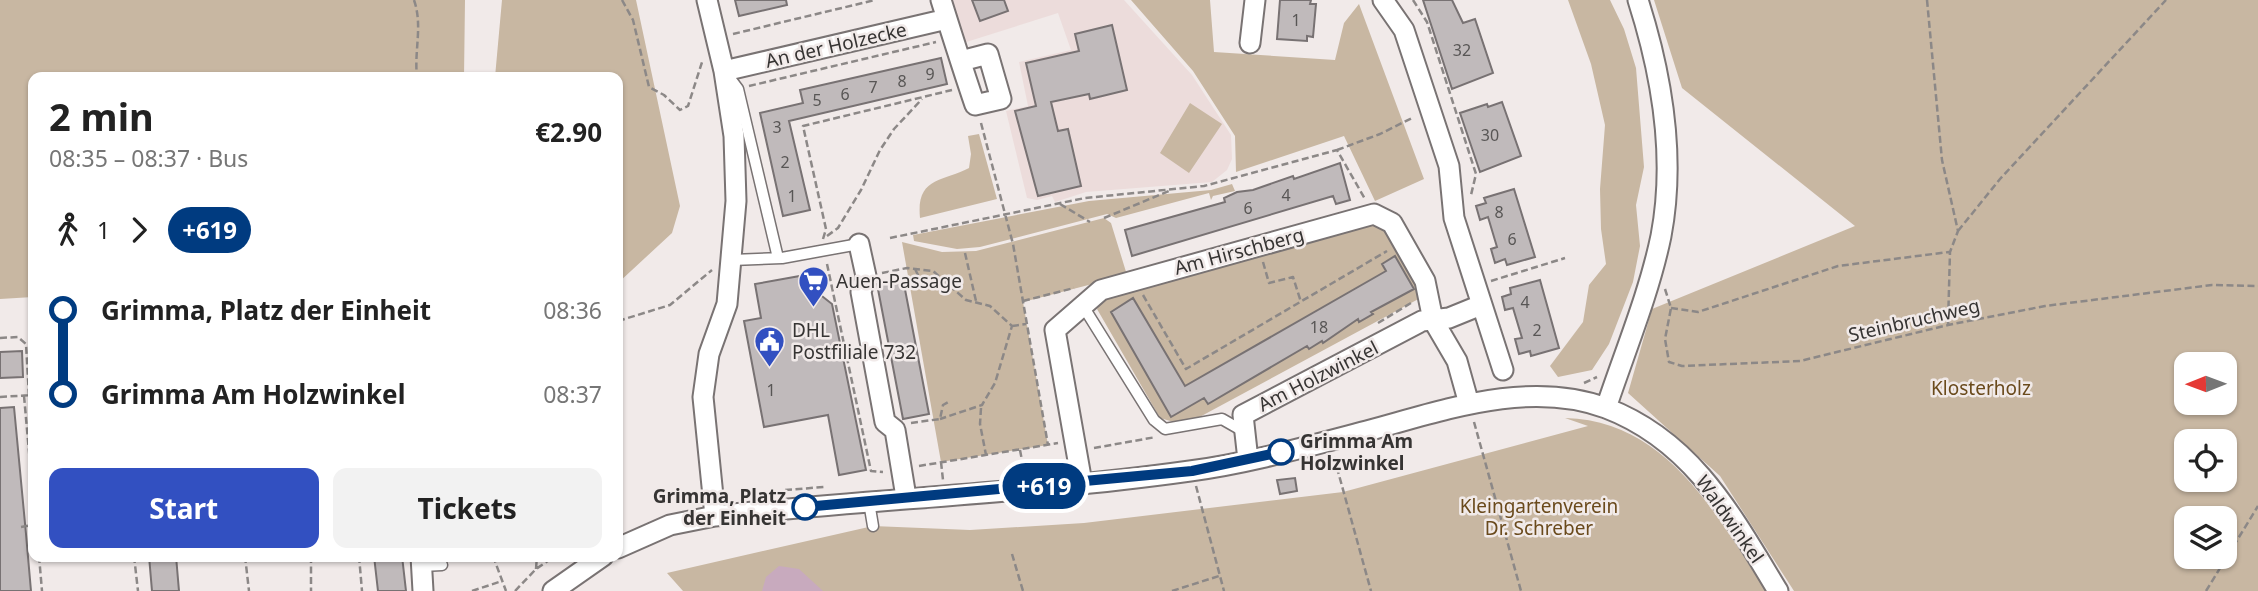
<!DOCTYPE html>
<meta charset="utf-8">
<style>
body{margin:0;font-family:"Noto Sans",sans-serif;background:#f2f2f2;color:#222;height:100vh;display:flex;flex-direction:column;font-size:26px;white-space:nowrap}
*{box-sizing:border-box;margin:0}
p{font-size:23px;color:#767676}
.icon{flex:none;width:38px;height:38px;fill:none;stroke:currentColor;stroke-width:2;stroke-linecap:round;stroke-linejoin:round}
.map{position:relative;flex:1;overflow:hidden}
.panel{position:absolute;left:28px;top:72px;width:595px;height:490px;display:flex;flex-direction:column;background:#fff;border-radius:14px;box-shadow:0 2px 5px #0004}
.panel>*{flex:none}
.badge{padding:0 14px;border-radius:23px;font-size:24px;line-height:46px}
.needle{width:46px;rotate:269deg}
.fabs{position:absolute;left:2174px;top:352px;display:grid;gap:14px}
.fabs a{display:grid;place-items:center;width:63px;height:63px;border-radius:14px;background:#fff;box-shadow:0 2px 5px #0004;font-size:35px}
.map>.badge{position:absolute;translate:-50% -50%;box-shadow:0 0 0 4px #fff}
.legs{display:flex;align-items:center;gap:10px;height:77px;padding:0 21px;font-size:23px}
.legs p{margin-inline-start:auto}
.summary{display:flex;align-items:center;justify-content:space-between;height:119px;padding:0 21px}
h1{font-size:38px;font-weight:700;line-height:52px}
.action{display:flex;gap:14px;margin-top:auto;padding:14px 21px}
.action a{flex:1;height:80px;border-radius:14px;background:#3250c1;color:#fff;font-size:28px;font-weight:700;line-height:80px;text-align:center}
.action a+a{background:#f2f2f2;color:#222}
ul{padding:0 21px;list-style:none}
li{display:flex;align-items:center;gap:24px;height:84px;font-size:26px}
li i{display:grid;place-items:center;width:10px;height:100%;margin:0 9px;background:currentColor}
li i::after{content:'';width:18px;height:18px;margin:-9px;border:5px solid;border-radius:50%;background:#fff}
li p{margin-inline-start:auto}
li:first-child i{background:linear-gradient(#0000 50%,currentColor 0)}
li:last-child i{background:linear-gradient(currentColor 50%,#0000 0)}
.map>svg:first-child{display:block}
</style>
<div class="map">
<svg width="2258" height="591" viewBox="0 0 2258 591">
<rect width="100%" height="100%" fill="#f1eae9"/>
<!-- built -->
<path fill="#ecdcdb" d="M945,0H1124L1192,75L1231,135L1232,159L1227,170L1212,182L1086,192L1055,202L1052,196L1037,200L1027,198L1006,111L1028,106L1019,62L1071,50L1058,13L960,44Z"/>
<!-- green -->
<path fill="#c8b7a2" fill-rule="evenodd" d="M0,0H465L464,77H33V297L0,299Z
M502,0H636L680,206L672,233L618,283V77H495Z
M1131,0H1210L1214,52L1335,60L1344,23L1359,4L1424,179L1375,201L1344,136L1236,172L1235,136L1193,71Z
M1568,0H1610L1624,29L1636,68L1644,167L1636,205L1640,246L1633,282L1609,344L1592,370L1558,377L1550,366L1583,322L1589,285L1606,264L1601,229L1600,189L1605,125L1591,64Z
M1654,0H2258V591H1794L1720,476L1628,393L1652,309L1855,226L1682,88ZM2186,364H2224V402H2186ZM2186,441H2224V480H2186ZM2186,518H2224V556H2186Z
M1190,103L1222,124L1189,173L1160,153Z
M979,134L997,199L920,218C916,177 942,182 969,168L971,154L968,136Z
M1232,184L1235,191L1213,196L1211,200L1209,193L1116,218L1107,214L980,247L957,249L914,241L913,235L1089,201L1211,190Z
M1104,218L1111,223L1127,275L1023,302L1048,445L941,462L902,242L942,252L976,251Z
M1382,222L1424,296L1194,420L1177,423L1160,418L1097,309L1102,297Z
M1565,418C1667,420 1718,517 1766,591H683L667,573L873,526L970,530L1084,523L1343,492L1588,426Z"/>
<!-- water -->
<path fill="#c8aabe" d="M779,566L799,569L823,591H762L766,577Z"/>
<!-- building -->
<path fill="#c0babb" stroke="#787273" stroke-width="2" d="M735,0H786L787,5L739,16Z
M972,0H1004L1008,11L980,21Z
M1280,0H1311L1310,4H1316L1313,37L1307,36V41L1277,39Z
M1423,0H1452L1463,23L1475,19L1493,73L1452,89Z
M1112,25L1127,90L1090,99L1089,94L1051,102L1058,131L1068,129L1081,186L1038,196L1015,111L1036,106L1026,63L1079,51L1075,34Z
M941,58L947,84L789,121L810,210L783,216L760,113L803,103L800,90Z
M1502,102L1521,156L1480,172L1460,113L1487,104L1488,107Z
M1340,163L1350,200L1336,204L1333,196L1132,256L1125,230L1225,202L1224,198L1237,192L1253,190L1293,176L1294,179Z
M1514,189L1535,257L1507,265L1505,259L1495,263L1491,249L1497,247L1488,217L1480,220L1476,206L1486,203L1484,198Z
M1395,256L1414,289L1371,312L1373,314L1359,322L1358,319L1323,343L1322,341L1309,349L1307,346L1208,404L1204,398L1171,417L1111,312L1133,298L1185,386L1386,271L1382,264Z
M811,274L813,289L832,304L866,470L839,475L828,415L764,427L744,321L761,318L755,284Z
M903,279L929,414L903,419L877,284Z
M1540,280L1559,348L1531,356L1530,351L1519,354L1515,339L1522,338L1513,308L1505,310L1502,297L1511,294L1510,288Z
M22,351L23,377L0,378V352Z
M14,407L26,534L31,591H0V408Z
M1295,478L1297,491L1280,494L1277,480Z
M149,556H176L179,591H152Z
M374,556H402L406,591H378Z"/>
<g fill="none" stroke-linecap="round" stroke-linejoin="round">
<defs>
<path id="lane" d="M729,77L738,89L778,258
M732,260L782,258L859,244
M1083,306L1154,420L1165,429L1222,419L1243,431
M869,502L873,526
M422,566L442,565"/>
<path id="street" d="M707,0L724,71L734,136L736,201L727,304L709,354L703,397L715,516
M941,0C952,35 963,70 975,105L1001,99L988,54L961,61
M1383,0L1404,30L1449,166L1454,218L1503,370
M1250,43L1255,0
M724,71L947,19
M859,244L866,276L861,292L885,422L895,430L906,497
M1606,408C1625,351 1649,294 1661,236C1676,157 1662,75 1638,0
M1248,460L1243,415L1422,321L1449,318L1481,305
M1082,483L1055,330L1101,290L1374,214L1392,223L1425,281L1433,320L1457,361L1469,404
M618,548L670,525L715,516C873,499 1033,493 1190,471C1250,463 1309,446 1367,431C1442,411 1528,379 1606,408C1693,441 1733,517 1778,591
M421,556L423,591
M553,591L603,556"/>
</defs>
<!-- lane casing -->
<use href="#lane" stroke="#797373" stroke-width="13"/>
<!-- street casing -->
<use href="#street" stroke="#797373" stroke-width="23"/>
<!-- path -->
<path stroke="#8c8887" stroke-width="2.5" stroke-dasharray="7 3.5" stroke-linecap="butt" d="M414,0C423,26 414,50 417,77
M622,0L633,20L649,87L664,95L680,110L688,106L703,59
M1413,0L1427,22L1476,174L1471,195
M1927,0L1942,160L1958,231L1950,252L1948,325
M733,34L875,0
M749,86L936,42
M981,123L1013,244L1048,445
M1337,150L1380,134L1414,117
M1060,204L1090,222
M1104,218L1169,191
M1958,231L2000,179L2166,0
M827,236L838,228L861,190L880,150L894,129L922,99
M890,238L1085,198L1204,186L1337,150L1365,199
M823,239L826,229L803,126L952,90
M965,253L976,301
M1263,262L1269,283L1293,277L1301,302
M827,264L871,471L883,472
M915,269L922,283L929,284
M882,273L907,268L933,271L966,300L990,306L1012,326L995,383L982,405L940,419
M1491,281L1565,258
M1665,289L1671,308L1665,339L1669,362L1682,366L1800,361L1948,325L2045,306L2212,285L2258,286
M1143,295L1186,369L1387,251
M1023,301L1074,288
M1671,308L1698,312L1838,266L1949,252
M618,321L670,305L712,270
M1378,323L1411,303
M1012,326L1026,324
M0,338L18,337L26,344L29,396
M1584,383L1597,377
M24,396L33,496
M0,397L33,395
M981,408L980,424L986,455
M1474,422L1521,591
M911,423L940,419L943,405L950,401
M1094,448L1156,437
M1020,450L1024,471
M1334,457L1371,591
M941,462L943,480
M919,466L1058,443
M1196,486L1224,591
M785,490L824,487
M21,527L33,525
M1012,554L1023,591
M39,556L42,591
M134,556L138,591
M245,556L249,591
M311,556V591
M359,556L362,591
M493,556L506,591
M536,569L537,556
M472,591L502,581
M515,591L536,569L555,556
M1172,591L1219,576
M2206,591L2258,506"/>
<!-- lane -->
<use href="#lane" stroke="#fff" stroke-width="10"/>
<!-- street -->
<use href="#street" stroke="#fff" stroke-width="19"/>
</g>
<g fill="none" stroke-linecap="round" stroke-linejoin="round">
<defs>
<path id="line-1" d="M805,507L1192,471L1281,452"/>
</defs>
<!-- line-1 casing -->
<use href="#line-1" stroke="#fff" stroke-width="16"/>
<!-- line-1 -->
<use href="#line-1" stroke="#003b80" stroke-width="10"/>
</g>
<!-- icons -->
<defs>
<symbol id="supermarket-pin" viewBox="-11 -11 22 30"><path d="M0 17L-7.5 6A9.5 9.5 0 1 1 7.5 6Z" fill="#3250c1" stroke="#f1eae9"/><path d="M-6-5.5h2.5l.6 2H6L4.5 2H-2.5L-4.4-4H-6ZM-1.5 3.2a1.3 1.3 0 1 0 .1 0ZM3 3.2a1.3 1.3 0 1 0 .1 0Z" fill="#fff"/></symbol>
<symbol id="civic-pin" viewBox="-11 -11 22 30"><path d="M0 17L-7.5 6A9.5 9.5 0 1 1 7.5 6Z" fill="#3250c1" stroke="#f1eae9"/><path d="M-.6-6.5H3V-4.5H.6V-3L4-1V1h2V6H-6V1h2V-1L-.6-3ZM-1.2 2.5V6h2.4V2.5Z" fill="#fff"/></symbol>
</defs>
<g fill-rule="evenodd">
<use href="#supermarket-pin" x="796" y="264" width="35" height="47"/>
<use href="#civic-pin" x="752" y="324" width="35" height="47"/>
</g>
<!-- markers -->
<g fill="#fff" stroke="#003b80" stroke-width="3.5">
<circle cx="1281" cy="452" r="12"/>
<circle cx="805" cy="507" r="12"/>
</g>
<g text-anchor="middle" stroke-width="5" stroke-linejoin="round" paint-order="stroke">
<!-- number labels -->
<g font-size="16" fill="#585655">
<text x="1296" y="26">1</text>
<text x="1462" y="56">32</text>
<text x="930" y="80">9</text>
<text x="902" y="87">8</text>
<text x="873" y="93">7</text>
<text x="845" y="100">6</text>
<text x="817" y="106">5</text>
<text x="777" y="133">3</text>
<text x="1490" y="141">30</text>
<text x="785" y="168">2</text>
<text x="1286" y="201">4</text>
<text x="792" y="202">1</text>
<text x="1248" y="214">6</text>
<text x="1499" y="218">8</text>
<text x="1512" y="245">6</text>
<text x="1525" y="308">4</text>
<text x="1319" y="333">18</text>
<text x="1537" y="336">2</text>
<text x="771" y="396">1</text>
</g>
<!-- street labels -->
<g font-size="19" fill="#363433" stroke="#f1eae9">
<text transform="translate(836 45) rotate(-13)" y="7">An der Holzecke</text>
<text transform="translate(1239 251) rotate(-15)" y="7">Am Hirschberg</text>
<text transform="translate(1914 320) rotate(-13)" y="7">Steinbruchweg</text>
<text transform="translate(1318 376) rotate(-27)" y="7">Am Holzwinkel</text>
<text transform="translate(1730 519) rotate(55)" y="7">Waldwinkel</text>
</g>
<!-- poi labels -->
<g font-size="19" fill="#363433" stroke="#f1eae9" text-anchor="start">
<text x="836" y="288">Auen-Passage</text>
<text x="792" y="337">DHL<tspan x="792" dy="22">Postfiliale 732</tspan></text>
</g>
<!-- park labels -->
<g font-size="19" fill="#6a4a1c" stroke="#f1eae9">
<text x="1981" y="395">Klosterholz</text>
<text x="1539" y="513">Kleingartenverein<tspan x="1539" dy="22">Dr. Schreber</tspan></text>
</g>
<!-- stop labels -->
<g font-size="19" font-weight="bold" fill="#363433" stroke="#f1eae9" text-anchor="start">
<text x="1300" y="448">Grimma Am<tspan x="1300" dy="22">Holzwinkel</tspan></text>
<text x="786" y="503" text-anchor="end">Grimma, Platz<tspan x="786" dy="22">der Einheit</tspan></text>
</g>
</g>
</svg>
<div class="fabs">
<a><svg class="needle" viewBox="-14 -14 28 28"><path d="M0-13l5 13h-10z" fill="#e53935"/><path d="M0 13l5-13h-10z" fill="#767676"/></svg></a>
<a><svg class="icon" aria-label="locate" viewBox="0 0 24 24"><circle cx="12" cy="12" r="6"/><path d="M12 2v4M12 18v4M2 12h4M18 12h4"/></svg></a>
<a><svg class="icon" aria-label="layers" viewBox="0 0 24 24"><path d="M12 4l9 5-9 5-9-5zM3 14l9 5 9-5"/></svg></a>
</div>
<b class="badge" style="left:1044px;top:486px;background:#003b80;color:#fff">+619</b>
<section class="panel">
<div class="summary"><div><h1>2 min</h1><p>08:35 – 08:37 · Bus</p></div><b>€2.90</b></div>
<div class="legs"><svg class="icon" aria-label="walk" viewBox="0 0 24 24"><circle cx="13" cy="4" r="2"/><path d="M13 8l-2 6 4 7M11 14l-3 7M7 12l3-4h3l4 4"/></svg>1<svg class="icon" aria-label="forward" viewBox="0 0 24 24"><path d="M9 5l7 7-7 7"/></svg><b class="badge" style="background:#003b80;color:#fff">+619</b></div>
<ul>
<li><i style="color:#003b80"></i><b>Grimma, Platz der Einheit</b><p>08:36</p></li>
<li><i style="color:#003b80"></i><b>Grimma Am Holzwinkel</b><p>08:37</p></li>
</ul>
<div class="action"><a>Start</a><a>Tickets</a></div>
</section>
</div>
